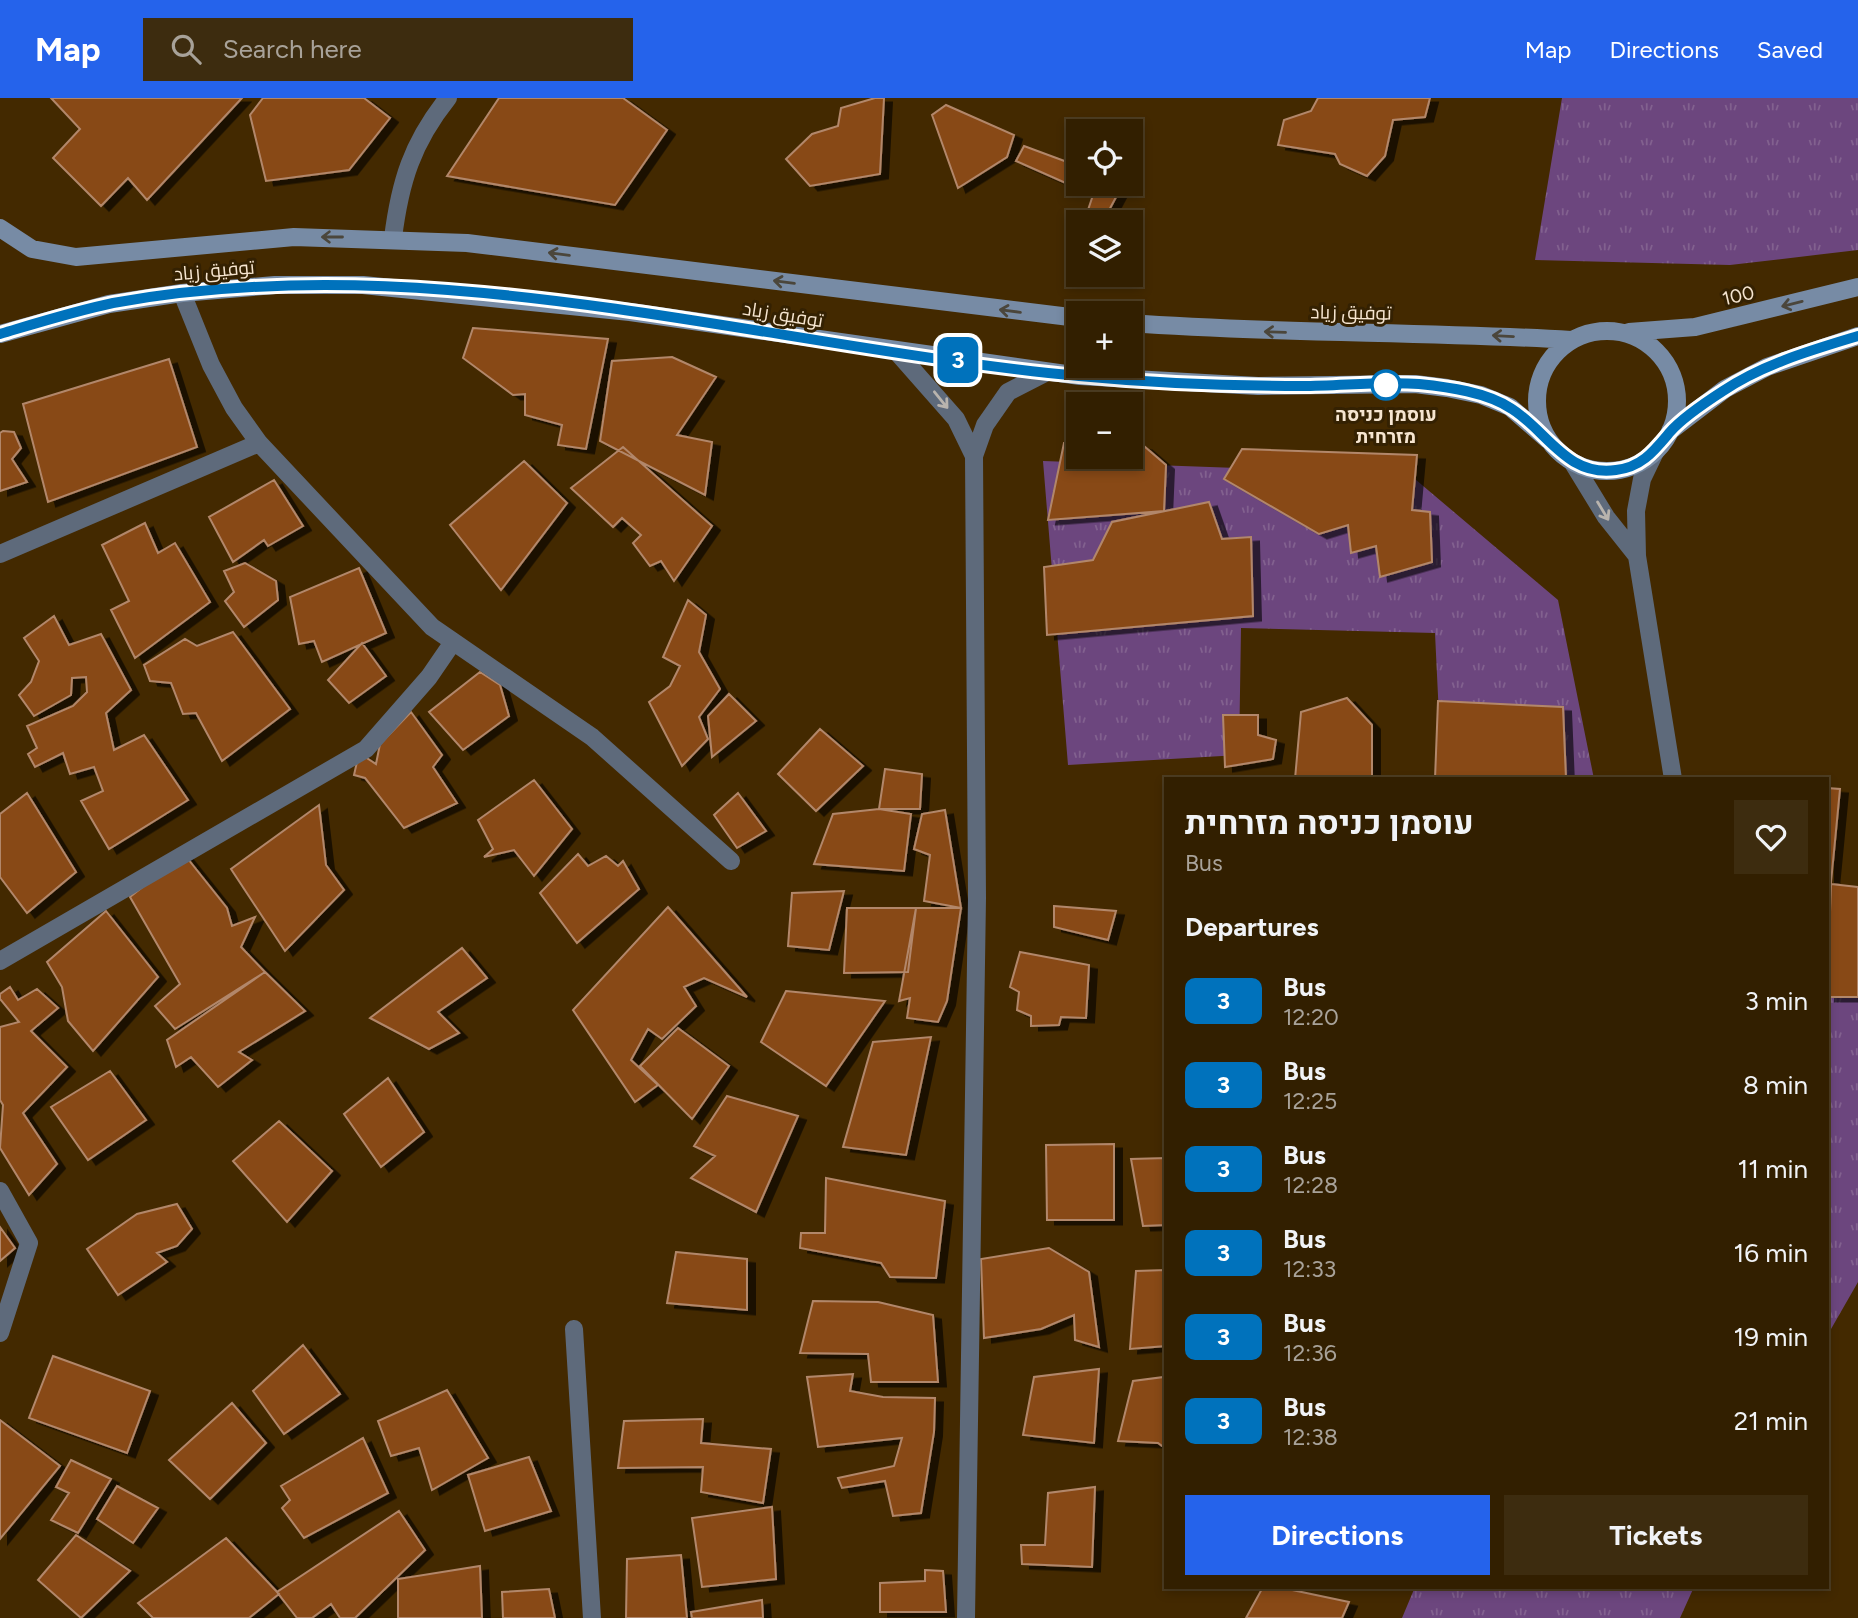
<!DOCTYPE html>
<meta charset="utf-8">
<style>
body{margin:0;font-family:Figtree,Cairo,Heebo,sans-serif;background:#3d2c0f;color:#f1f3f6;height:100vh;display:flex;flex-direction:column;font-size:26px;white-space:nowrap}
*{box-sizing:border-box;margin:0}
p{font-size:23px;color:#a8a299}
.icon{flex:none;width:38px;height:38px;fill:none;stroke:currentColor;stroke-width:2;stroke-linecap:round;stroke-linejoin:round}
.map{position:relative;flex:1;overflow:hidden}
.panel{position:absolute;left:1164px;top:679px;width:665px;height:812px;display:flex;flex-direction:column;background:#321f00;border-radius:0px;box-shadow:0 4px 10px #0003,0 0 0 2px #4d3d22}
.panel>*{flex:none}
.badge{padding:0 14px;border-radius:10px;font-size:24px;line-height:46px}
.controls{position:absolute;left:1066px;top:21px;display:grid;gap:14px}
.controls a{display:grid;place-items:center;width:77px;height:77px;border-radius:0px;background:#321f00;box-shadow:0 4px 10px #0003,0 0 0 2px #4d3d22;font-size:35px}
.map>.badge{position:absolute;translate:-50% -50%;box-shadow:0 0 0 4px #fff}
h2{padding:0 21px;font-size:26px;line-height:63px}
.round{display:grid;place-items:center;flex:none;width:74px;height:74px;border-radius:0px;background:#3d2c0f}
.overview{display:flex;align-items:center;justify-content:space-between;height:119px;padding:0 21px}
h1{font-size:33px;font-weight:700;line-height:52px}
.primary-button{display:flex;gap:14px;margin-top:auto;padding:14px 21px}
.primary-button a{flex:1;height:80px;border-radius:0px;background:#2563eb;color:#fff;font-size:28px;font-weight:700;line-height:80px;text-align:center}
.primary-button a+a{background:#3d2c0f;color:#f1f3f6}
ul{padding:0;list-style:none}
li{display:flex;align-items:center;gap:21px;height:84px;padding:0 21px}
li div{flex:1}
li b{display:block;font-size:26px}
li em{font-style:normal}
li .badge{min-width:77px;font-weight:700;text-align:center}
header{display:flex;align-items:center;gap:42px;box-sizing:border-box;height:98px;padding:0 35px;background:#2563eb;color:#fff}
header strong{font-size:33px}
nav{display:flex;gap:38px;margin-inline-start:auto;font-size:24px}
.search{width:490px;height:63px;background:#3d2c0f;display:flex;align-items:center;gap:18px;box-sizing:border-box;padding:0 24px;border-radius:0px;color:#a8a299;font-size:26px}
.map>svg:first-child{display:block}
</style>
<header>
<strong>Map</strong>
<div class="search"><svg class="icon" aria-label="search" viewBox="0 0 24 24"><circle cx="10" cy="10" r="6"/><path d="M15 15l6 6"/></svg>Search here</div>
<nav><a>Map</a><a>Directions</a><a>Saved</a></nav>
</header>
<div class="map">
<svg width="1858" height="1520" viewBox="0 0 1858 1520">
<defs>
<pattern id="grass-tufts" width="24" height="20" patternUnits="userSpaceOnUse" patternTransform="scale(1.75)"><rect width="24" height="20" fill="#6c467e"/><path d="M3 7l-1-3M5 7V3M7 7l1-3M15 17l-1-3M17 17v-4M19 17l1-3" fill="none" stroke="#82618f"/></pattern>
<filter id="shadow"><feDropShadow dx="8" dy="4.5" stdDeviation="0" flood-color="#0009"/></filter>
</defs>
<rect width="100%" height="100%" fill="#432900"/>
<!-- grass -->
<path fill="url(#grass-tufts)" d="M1562,0H1858V152L1730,167L1535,162Z
M1043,363L1409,376L1558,502L1594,681H1442L1435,535L1241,530L1239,657L1068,667Z
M1827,875L1858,879V1184L1827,1238Z
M1415,1489H1694L1680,1520H1402Z"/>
<!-- building -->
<path fill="#884917" stroke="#b2876b" stroke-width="2" filter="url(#shadow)" d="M51,0H242L147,102L128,80L101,108L53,60L80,31Z
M263,0H364L390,20L349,72L266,83L250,17Z
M499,0H623L667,32L615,107L447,78Z
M875,0H884L880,76L810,88L786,61L812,36L838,28L841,10Z
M1318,0H1430L1425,19L1393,22L1385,58L1367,78L1340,66L1335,56L1278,47L1284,22L1311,13Z
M946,7L1014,37L1007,59L958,90L932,17Z
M1024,48L1078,68V86H1123L1107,116L1088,112L1093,97L1016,63Z
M473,230L608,241L586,351L558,347L562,327L525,317V296L513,297L463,260Z
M672,259L716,279L677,337L712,344L705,397L600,343L612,263Z
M169,261L197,349L48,404L23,306Z
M3,333L14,334L21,350L12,361L27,384L0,393V335Z
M1064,345L1078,346V359H1130V347L1144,348L1166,367L1164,413L1048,422Z
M623,349L712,428L674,483L661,463L650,468L633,445L641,437L622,420L613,429L571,390Z
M1242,351L1417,357L1412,412L1430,414L1432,464L1380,479L1376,448L1351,455L1348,427L1319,436L1224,381Z
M524,363L567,405L501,492L450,427Z
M274,382L303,428L268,448L264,442L233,464L209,419Z
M1209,404L1222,441L1251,439L1253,518L1047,537L1044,469L1093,462L1112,424Z
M145,425L158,455L175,445L210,504L135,560L111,512L129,503L102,447Z
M245,465L276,483L278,502L244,529L225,503L234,494L224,473Z
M359,470L386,535L322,564L314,543L299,546L290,499Z
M688,502L706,517L699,554L720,591L699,619L708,641L682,668L649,604L670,588L680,568L663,559Z
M54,518L69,547L101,536L131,592L106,615L114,652L144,637L188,702L109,751L81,703L103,693L94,669L70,676L63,655L35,669L28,656L37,650L27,628L73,608L87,594L86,579L72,580L71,597L34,618L19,597L31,584L39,563L24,540Z
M233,534L290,611L222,663L196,615L183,616L171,585L150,583L144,567L185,541L197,548Z
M362,545L386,578L349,605L328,582Z
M480,574L500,587L509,618L463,652L429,614Z
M729,596L756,623L712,659L708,618Z
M1347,600L1372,627V681H1295L1301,614Z
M1438,603L1563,609L1566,681H1435Z
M411,614L442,657L433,669L457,705L404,730L365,680L354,677L359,655L376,666L380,646Z
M1223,617H1258V637L1276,642L1273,661L1225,669Z
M820,631L863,668L816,713L778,676Z
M885,671L922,676L920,711H879Z
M534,682L572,731L534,778L514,752L484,759L493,751L478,722Z
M1827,690L1840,691L1827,826Z
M27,695L76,774L27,815L0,779V716Z
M738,695L766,733L737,750L714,717Z
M319,707L326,767L344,792L285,853L231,771Z
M879,711L911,716L904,773L814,766L833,716Z
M945,712L961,810L924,803L930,757L914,751L922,716Z
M184,756L227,810L232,828L255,819L241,849L265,874L175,931L155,908L180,886L130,799Z
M578,756L588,768L606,758L618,768L623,763L639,791L577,845L540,795Z
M1831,786L1858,789V899H1827Z
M844,793L829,852L788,848L792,795Z
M1054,808L1116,813L1108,842L1054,829Z
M668,809L747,899L704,880L684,889L696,908L662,941L648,931L631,962L658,987L635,1004L573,912Z
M847,810H916L908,874L844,875Z
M916,810H961L947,903L938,924L907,920L910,900L899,903Z
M106,813L158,879L93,953L68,923L62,889L47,864Z
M462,850L487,880L438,914L459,935L429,951L370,920Z
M1020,854L1089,867L1086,920L1061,919L1059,927L1031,928V918L1017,912L1019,894L1010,889Z
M265,874L305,913L239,954L252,962L218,989L191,959L176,969L167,942Z
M10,889L18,902L37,891L58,910L31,933L67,969L23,1015L57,1066L29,1097L0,1050L3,1007L0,1002V929L19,924L0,901V896Z
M786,893L885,903L826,988L761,944Z
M678,930L729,968L692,1021L640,968Z
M931,939L906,1057L843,1049L873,944Z
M110,973L146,1022L88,1062L51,1009Z
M388,980L424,1034L381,1069L344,1016Z
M727,998L798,1018L756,1114L691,1080L715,1058L694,1048Z
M279,1023L332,1073L287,1124L233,1063Z
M1114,1046V1122H1047L1046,1047Z
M1166,1060V1127L1143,1128L1131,1061Z
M826,1080L945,1103L936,1180L890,1179L881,1165L800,1150L801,1135H825Z
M177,1106L192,1131L177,1148L157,1155L167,1164L118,1197L87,1151L137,1116Z
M0,1129L15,1150L0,1163Z
M1049,1150L1089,1174L1099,1249L1075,1242L1074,1217L1041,1231L984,1240L981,1161Z
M676,1154L747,1161V1212L667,1205Z
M1166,1172V1248L1130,1251L1136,1173Z
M813,1203L878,1204L933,1217L938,1284H871L868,1256L800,1255Z
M303,1247L340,1296L284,1336L253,1293Z
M53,1258L150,1293L127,1355L29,1320Z
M1099,1271L1094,1345L1023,1337L1034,1279Z
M853,1276L850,1293L883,1299L935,1300L934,1334L921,1415L893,1418L885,1383L842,1390L838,1380L894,1368L902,1340L818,1349L807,1279Z
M1164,1279L1166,1351L1158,1345L1118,1343L1133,1283Z
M447,1292L488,1360L432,1392L419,1350L391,1358L378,1323Z
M232,1305L266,1345L210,1401L169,1362Z
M703,1321L701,1345L771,1351L763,1405L701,1394L703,1369L618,1370L624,1323Z
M0,1322L60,1368L0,1441Z
M363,1340L388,1395L304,1440L282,1410L290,1402L281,1388Z
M529,1359L551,1413L485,1433L468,1377Z
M71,1362L111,1381L78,1435L51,1422L69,1395L56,1389Z
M117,1388L158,1410L133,1445L97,1421Z
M1095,1389L1092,1469L1022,1466L1021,1447H1045L1048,1395Z
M772,1409L776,1481L702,1489L692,1420Z
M399,1413L425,1452L355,1520H340L331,1506L312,1520H297L277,1494Z
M76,1437L130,1473L81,1520L38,1482Z
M226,1440L279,1496L249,1520H153L138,1505Z
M681,1457L687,1520H626L627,1461Z
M480,1468L482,1520H398V1481Z
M925,1472L943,1473L946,1514H880V1485L925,1483Z
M1263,1489H1278L1349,1504L1342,1520H1246Z
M549,1491L555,1520H503L502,1494Z
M762,1502L763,1520H692L691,1514Z"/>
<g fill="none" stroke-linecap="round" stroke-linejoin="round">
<!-- minor -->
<path stroke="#5e6a7b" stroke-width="18" d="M393,140C400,84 412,45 448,0
M182,195L211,267L234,310L259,345L432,529L592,639L731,763
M897,254L956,321L974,358
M1655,354L1642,381L1636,413L1637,458L1673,681
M1573,365L1606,419L1637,458
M0,456L259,345
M0,863L366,651L429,579L453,544
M0,1093L29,1145L0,1235
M574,1231L592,1520
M966,1520L977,800L974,358L985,327L1008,294L1047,274"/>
<!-- secondary -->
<path stroke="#778ba5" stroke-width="18" d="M0,130L32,151L76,159L294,139L467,145L1078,220
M1130,225C1277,236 1424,233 1571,242
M1537 303a70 70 0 1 1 140 0a70 70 0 1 1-140 0Z
M1629,234L1695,229L1858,189
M0,236L109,206L182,195L275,187H363L630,214L1080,278L1258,288L1415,286L1447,290L1481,297L1510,309L1548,342
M1670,333L1725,291L1767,269L1858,238"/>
</g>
<!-- one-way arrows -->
<defs><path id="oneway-shaft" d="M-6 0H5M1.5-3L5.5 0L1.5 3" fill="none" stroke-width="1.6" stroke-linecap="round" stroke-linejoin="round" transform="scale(1.75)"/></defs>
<g stroke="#4b463b">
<use href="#oneway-shaft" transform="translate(332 139) rotate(-180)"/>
<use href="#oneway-shaft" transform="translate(559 156) rotate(-173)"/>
<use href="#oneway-shaft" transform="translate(784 184) rotate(-173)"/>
<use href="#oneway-shaft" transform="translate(1792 206) rotate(166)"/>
<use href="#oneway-shaft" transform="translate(1010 213) rotate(-173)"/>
<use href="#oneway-shaft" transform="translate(1275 234) rotate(-178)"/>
<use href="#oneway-shaft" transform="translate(1503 238) rotate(-177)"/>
</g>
<g stroke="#b9b4ae">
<use href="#oneway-shaft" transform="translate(941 302) rotate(51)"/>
<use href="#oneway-shaft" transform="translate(1603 413) rotate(59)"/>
</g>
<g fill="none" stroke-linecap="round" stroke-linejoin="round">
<defs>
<path id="line" d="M0,236C37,225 75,213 113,205C435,146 759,248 1079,278C1152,285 1228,288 1302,288C1341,288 1381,283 1419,286C1448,289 1487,294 1512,311C1548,334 1567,379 1616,372C1642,369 1654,353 1670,334C1683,319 1706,304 1723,293C1763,266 1812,252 1858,238"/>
</defs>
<!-- line casing -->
<use href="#line" stroke="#fff" stroke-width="16"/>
<!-- line -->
<use href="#line" stroke="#0072bc" stroke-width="10"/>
</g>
<!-- markers -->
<circle fill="#fff" stroke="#0072bc" stroke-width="3.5" cx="1386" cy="287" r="14"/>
<g text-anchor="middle" stroke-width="6" stroke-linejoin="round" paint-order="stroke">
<!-- street labels -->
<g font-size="19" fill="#f6e5d0" stroke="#342102">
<text transform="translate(214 172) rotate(-5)" y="7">توفيق زياد</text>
<text transform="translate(1738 197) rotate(-13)" y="7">100</text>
<text transform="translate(1351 214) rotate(1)" y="7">توفيق زياد</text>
<text transform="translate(783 216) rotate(9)" y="7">توفيق زياد</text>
</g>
<!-- stop labels -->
<g font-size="19" font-weight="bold" fill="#f6e5d0" stroke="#342102">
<text x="1386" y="323">עוסמן כניסה<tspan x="1386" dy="22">מזרחית</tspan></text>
</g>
</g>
</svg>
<div class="controls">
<a><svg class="icon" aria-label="locate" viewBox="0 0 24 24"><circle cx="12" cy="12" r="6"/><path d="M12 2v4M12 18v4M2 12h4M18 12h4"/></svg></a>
<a><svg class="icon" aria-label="layers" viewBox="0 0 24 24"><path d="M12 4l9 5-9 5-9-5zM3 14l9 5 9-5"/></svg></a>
<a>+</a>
<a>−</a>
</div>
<b class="badge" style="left:958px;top:262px;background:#0072bc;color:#fff">3</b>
<section class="panel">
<div class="overview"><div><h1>עוסמן כניסה מזרחית</h1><p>Bus</p></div><a class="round"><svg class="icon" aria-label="heart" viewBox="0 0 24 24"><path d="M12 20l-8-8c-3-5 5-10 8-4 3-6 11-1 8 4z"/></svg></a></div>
<h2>Departures</h2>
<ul>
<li><span class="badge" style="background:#0072bc;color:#fff">3</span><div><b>Bus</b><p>12:20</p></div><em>3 min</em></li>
<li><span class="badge" style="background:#0072bc;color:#fff">3</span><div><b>Bus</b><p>12:25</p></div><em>8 min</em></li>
<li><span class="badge" style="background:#0072bc;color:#fff">3</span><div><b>Bus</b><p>12:28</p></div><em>11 min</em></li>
<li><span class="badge" style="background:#0072bc;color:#fff">3</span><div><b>Bus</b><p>12:33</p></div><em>16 min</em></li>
<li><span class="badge" style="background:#0072bc;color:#fff">3</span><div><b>Bus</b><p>12:36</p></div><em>19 min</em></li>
<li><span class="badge" style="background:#0072bc;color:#fff">3</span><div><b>Bus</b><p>12:38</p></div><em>21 min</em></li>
</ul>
<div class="primary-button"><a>Directions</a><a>Tickets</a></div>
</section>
</div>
